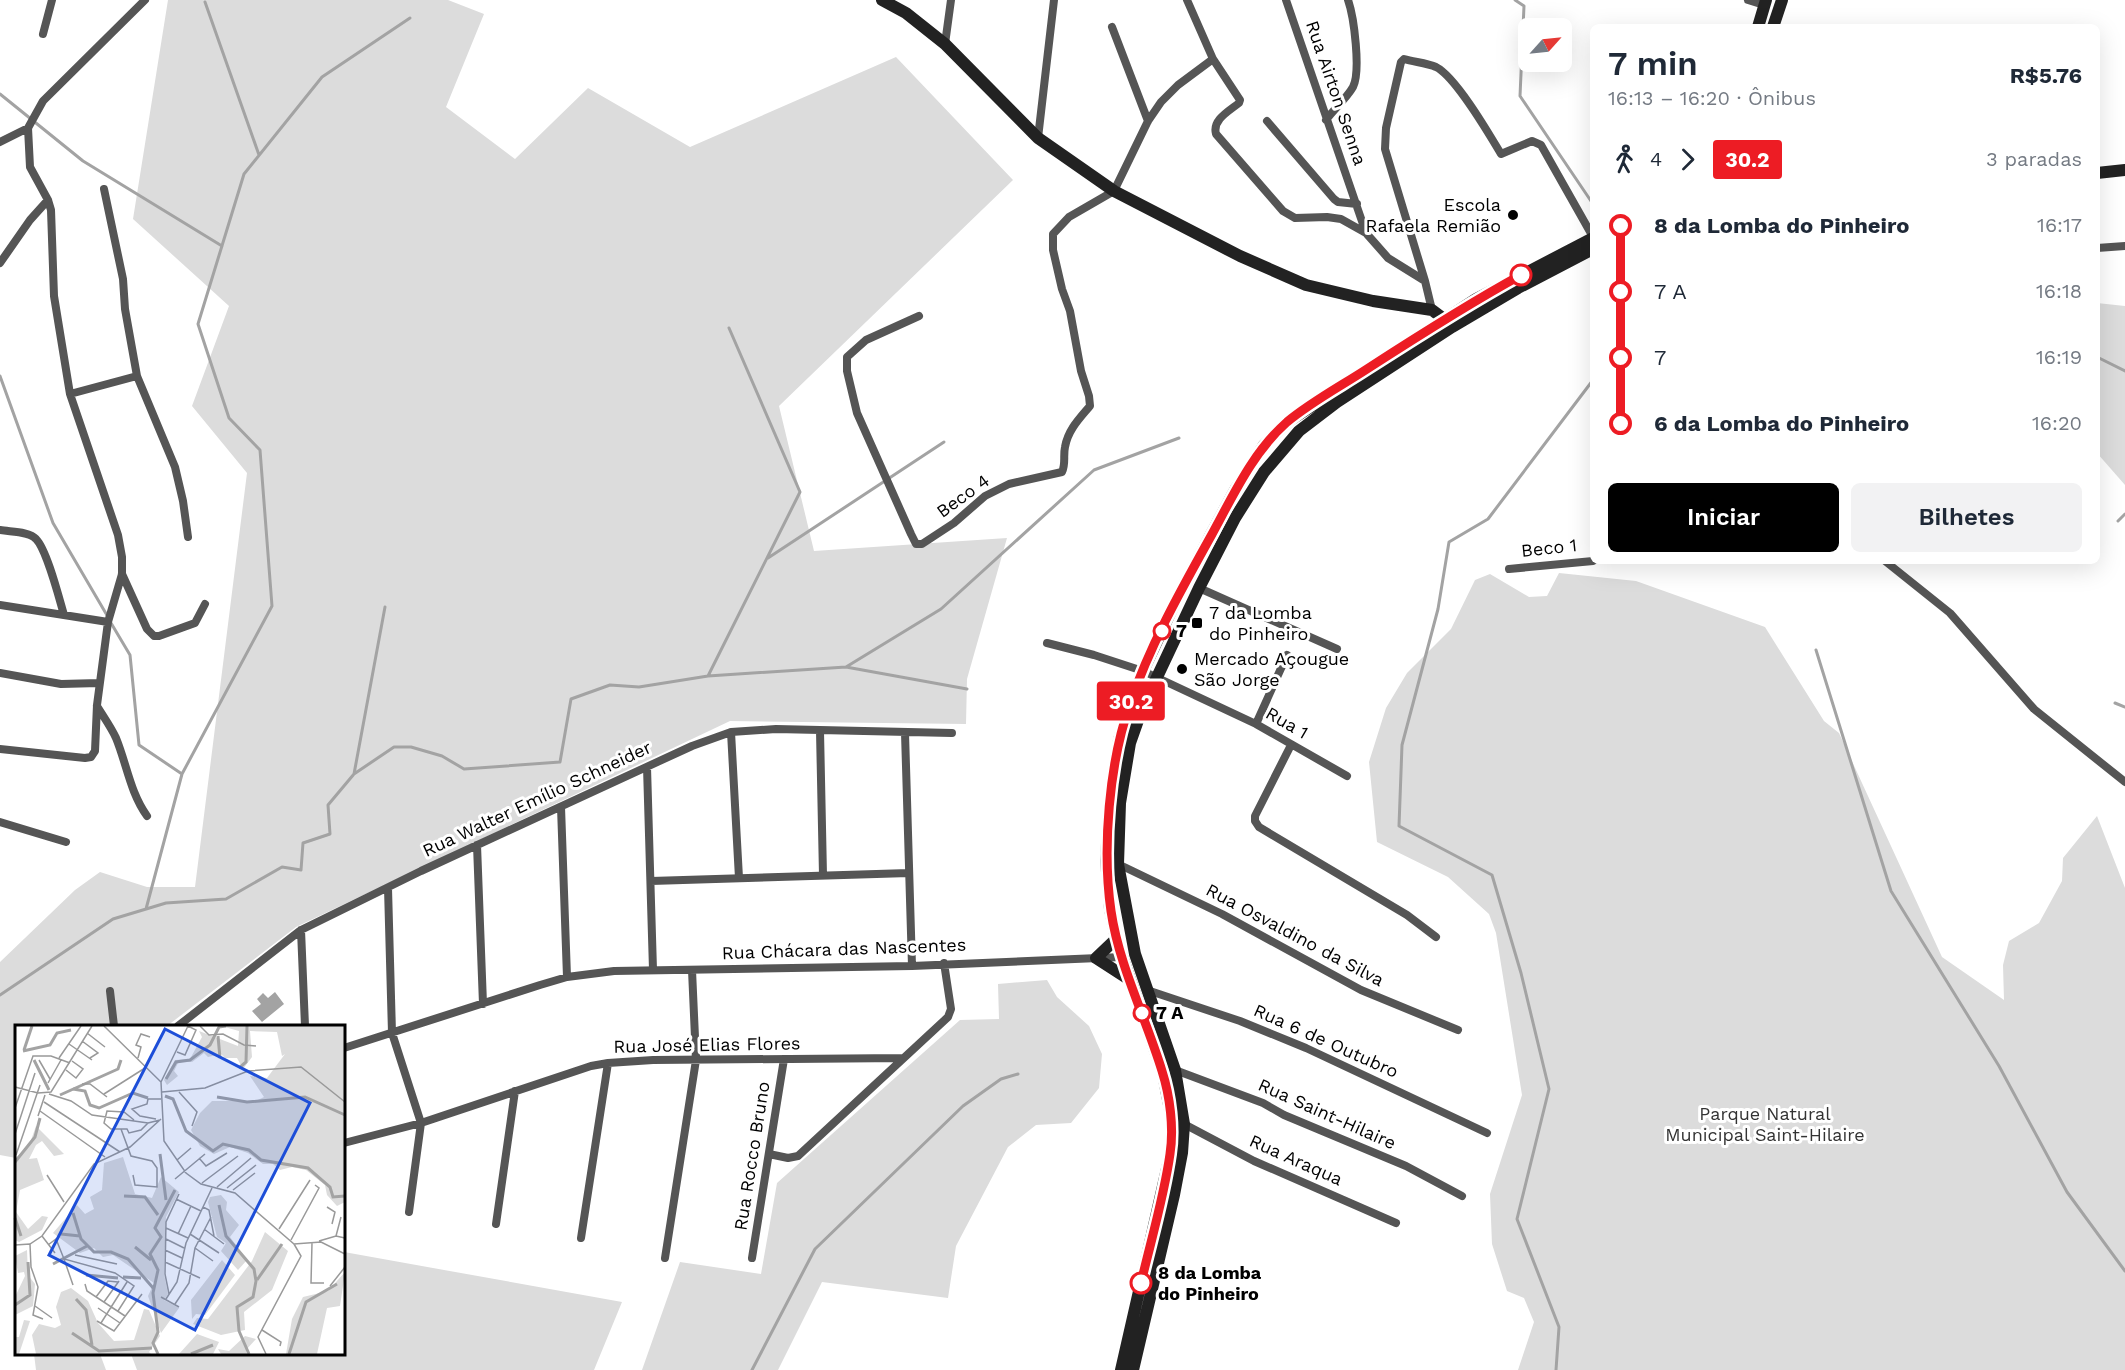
<!DOCTYPE html>
<html lang="pt">
<meta charset="utf-8">
<style>
body{margin:0;font-family:"Work Sans",sans-serif;background:#f2f2f3;color:#1f2937;height:100vh;display:flex;flex-direction:column;font-size:22px;white-space:nowrap}
*{box-sizing:border-box;margin:0}
p{font-size:20px;color:#747a83}
.icon{flex:none;width:33px;height:33px;fill:none;stroke:currentColor;stroke-width:2;stroke-linecap:round;stroke-linejoin:round}
.map{position:relative;flex:1;overflow:hidden}
.side{position:absolute;left:1590px;top:24px;width:510px;height:540px;display:flex;flex-direction:column;background:#fff;border-radius:9px;box-shadow:0 6px 24px #0002}
.side>*{flex:none}
.badge{padding:0 12px;border-radius:4px;font-size:21px;line-height:39px}
.needle{width:39px;rotate:63deg}
.tools{position:absolute;left:1518px;top:18px;display:grid;gap:12px}
.tools a{display:grid;place-items:center;width:54px;height:54px;border-radius:9px;background:#fff;box-shadow:0 6px 24px #0002;font-size:30px}
.map>.badge{position:absolute;translate:-50% -50%;box-shadow:0 0 0 3px #fff}
.legs{display:flex;align-items:center;gap:9px;height:66px;padding:0 18px;font-size:20px}
.legs p{margin-inline-start:auto}
.overview{display:flex;align-items:center;justify-content:space-between;height:102px;padding:0 18px}
h1{font-size:33px;font-weight:600;line-height:45px}
.primary-button{display:flex;gap:12px;margin-top:auto;padding:12px 18px}
.primary-button a{flex:1;height:69px;border-radius:9px;background:#000;color:#fff;font-size:24px;font-weight:600;line-height:69px;text-align:center}
.primary-button a+a{background:#f2f2f3;color:#1f2937}
ul{padding:0 18px;list-style:none}
li{display:flex;align-items:center;gap:21px;height:66px;font-size:22px}
li i{display:grid;place-items:center;width:9px;height:100%;margin:0 8px;background:currentColor}
li i::after{content:'';width:15px;height:15px;margin:-8px;border:4px solid;border-radius:50%;background:#fff}
li p{margin-inline-start:auto}
li:first-child i{background:linear-gradient(#0000 50%,currentColor 0)}
li:last-child i{background:linear-gradient(currentColor 50%,#0000 0)}
.map>svg:first-child{display:block}
</style>
<div class="map">
<svg width="2125" height="1370" viewBox="0 0 2125 1370">
<rect width="100%" height="100%" fill="#fff"/>
<!-- green -->
<path fill="#dcdcdc" d="M168,0H448L484,14L446,107L515,159L588,88L690,147L896,57L1013,180L779,406L814,551L1007,538L967,679L966,724L730,721L296,927L167,1026H16V1158L0,1155V962L75,890L100,872L147,887H195L247,473L192,406L229,306L133,219Z
M2097,303L2125,306V485L2097,453V394L2100,387L2097,385Z
M1559,573L1636,581L1765,627L1824,721L1839,733L1942,957L2004,1000L2003,965L2009,941L2039,923L2062,881L2063,858L2097,816L2125,888V1370H1518L1534,1322L1524,1298L1507,1291L1492,1244L1490,1194L1522,1095L1496,933L1489,914L1448,877L1377,842L1369,762L1386,708L1407,673L1451,629L1475,580L1490,574L1529,597L1547,596Z
M1047,980L1057,997L1089,1026L1102,1054L1099,1088L1071,1123L1036,1125L1008,1147L956,1246L948,1298L822,1282L778,1370H642L680,1262L761,1274L777,1183L960,1020L999,1019L998,984Z
M344,1252L622,1302L594,1370H137L131,1354H344Z
M34,1354H100L106,1370H36Z"/>
<!-- water -->
<path fill="#a3a3a3" d="M275,992L284,1004L262,1022L252,1011L261,1004L257,999L263,993L268,998Z"/>
<g fill="none" stroke-linecap="round" stroke-linejoin="round">
<!-- stream -->
<path stroke="#a3a3a3" stroke-width="3" d="M1515,0L1524,6L1520,96L1593,204
M205,2L259,155
M0,94L83,161L222,246
M2097,357L2125,371
M0,376L53,523L108,617
M2118,521L2125,514
M768,558L944,442
M111,623L130,655L139,745L182,774
M1816,650L1891,891L1999,1066L2067,1192L2125,1271
M846,667L941,609L1094,470L1179,438
M708,676L800,492L729,328
M2115,703L2125,707
M354,774L385,607
M146,909L182,774L272,606L260,450L229,418L198,324L244,174L322,77L410,18
M0,995L113,919L166,903L226,899L282,867L301,870L303,843L330,834L328,805L354,774L394,747H411L442,756L464,769L560,762L571,699L610,685L639,687L708,676L846,667L967,689
M752,1370L815,1249L963,1106L1001,1079L1018,1074
M1556,1370L1559,1327L1517,1219L1549,1089L1521,973L1492,875L1399,826L1402,745L1438,609L1449,542L1488,519L1593,380"/>
<!-- street -->
<path stroke="#555" stroke-width="8" d="M1187,0L1213,59L1240,100L1239,103C1229,111 1212,120 1216,134L1283,211L1295,218L1327,217L1341,219L1366,233
M1286,0L1366,233L1388,258L1425,281L1432,310
M1748,0L1764,5
M1112,27L1148,121
M43,34L52,0
M945,44L951,0
M1326,120C1334,109 1346,99 1353,87C1361,71 1354,17 1348,0
M1267,121L1334,199L1338,202L1357,204
M1038,138L1054,0
M0,142L28,128
M104,189L123,279L125,309L137,376L175,467L183,501L188,537
M2097,248L2125,246
M0,263L30,220L48,200
M1425,281L1385,149L1386,128L1401,62L1404,59C1414,62 1427,63 1436,67C1456,77 1489,134 1501,154L1532,141L1541,145L1593,237
M919,316L866,340L847,357V371L857,413L911,534L916,544H922L954,523L985,496L1009,484L1062,472C1066,464 1063,456 1065,447C1068,430 1079,419 1090,406L1089,396L1081,371L1070,311L1062,289L1053,250V234L1069,217L1114,191L1148,121L1161,102L1178,85L1213,59
M70,394L137,376
M0,530C10,532 29,531 36,539C47,550 59,598 64,615
M1885,561L1950,613L2034,709L2125,782
M1509,569L1593,561
M122,574L147,629L154,636H159L195,623L205,604
M1199,588L1337,649
M0,605L108,622
M1047,643L1094,655L1143,671L1256,724L1347,776
M0,673L61,684L99,683
M97,706C103,716 111,727 116,738C127,765 130,792 147,816
M1256,724L1287,655
M820,731L823,875
M731,732L739,878
M905,733L912,966
M1291,745L1255,816V821L1259,827L1407,915L1436,937
M0,749L85,758L91,757L95,751L97,705L108,622L122,574V557L118,535L70,394L54,296L51,210L48,200L30,167L28,128L43,101L145,0
M647,767L653,970
M561,807L567,977
M0,822L66,842
M477,845L483,1004
M1118,864L1222,914L1361,990L1458,1030
M651,881L909,873
M388,888L392,1033L421,1123L409,1212
M301,930L305,1026
M1147,990L1240,1021L1306,1048L1487,1133
M110,991L114,1026
M178,1026L301,930L421,871L692,746L731,732L776,729L952,733
M344,1048L540,985L567,977L614,971L912,966L1122,957
M1175,1070L1263,1103L1284,1115L1406,1166L1462,1196
M1184,1124L1254,1161L1396,1223
M344,1143L421,1123L591,1066L608,1063L653,1060L903,1058
M769,1154L788,1158L798,1156L948,1017L951,1009L944,963
M496,1224L515,1091
M581,1238L608,1063
M665,1258L696,1060L692,970
M752,1258L784,1059"/>
<!-- secondary -->
<path stroke="#222" stroke-width="12" d="M882,0L906,13L945,44L1038,138L1114,191L1240,256L1306,285L1373,301L1432,310L1448,322
M1758,27L1766,0
M1773,27L1782,0
M2097,173L2125,170
M1116,939L1096,958L1130,980
M1121,1370L1171,1151V1115L1163,1074L1116,939L1110,909L1106,860L1109,809L1119,740L1129,705L1143,671L1181,590L1235,490L1264,445L1289,421L1476,299L1593,238
M1133,1370L1174,1195L1182,1153L1184,1124L1175,1070L1135,954L1118,864L1120,803L1130,743L1142,709L1199,588L1235,518L1264,472L1299,431L1337,402L1452,327L1518,288L1593,249"/>
</g>
<g fill="none" stroke-linecap="round" stroke-linejoin="round">
<defs>
<path id="line-1" d="M1141,1283C1151,1240 1164,1197 1170,1154C1174,1128 1170,1096 1162,1071C1146,1018 1119,966 1111,911C1102,849 1109,763 1130,704C1150,645 1181,590 1211,536C1233,496 1252,453 1287,422C1311,402 1341,386 1367,369C1418,336 1468,304 1521,275"/>
</defs>
<!-- line-1 casing -->
<use href="#line-1" stroke="#fff" stroke-width="14"/>
<!-- line-1 -->
<use href="#line-1" stroke="#ed1c24" stroke-width="9"/>
</g>
<!-- markers -->
<g fill="#000" stroke="#fff" stroke-width="2">
<circle cx="1513" cy="215" r="6"/>
<rect x="1191" y="617" width="12" height="12" rx="3"/>
<circle cx="1182" cy="669" r="6"/>
</g>
<g fill="#fff" stroke="#ed1c24" stroke-width="3">
<circle cx="1521" cy="275" r="10"/>
<circle cx="1162" cy="631" r="8"/>
<circle cx="1142" cy="1013" r="8"/>
<circle cx="1141" cy="1283" r="10"/>
</g>
<g text-anchor="middle" stroke-width="6" stroke-linejoin="round" paint-order="stroke">
<!-- street labels -->
<g font-size="18" fill="#000" stroke="#fff">
<text transform="translate(1336 93) rotate(71)" y="6">Rua Airton Senna</text>
<text transform="translate(963 496) rotate(-36)" y="6">Beco 4</text>
<text transform="translate(1549 548) rotate(-6)" y="6">Beco 1</text>
<text transform="translate(1287 723) rotate(30)" y="6">Rua 1</text>
<text transform="translate(537 799) rotate(-25)" y="6">Rua Walter Emílio Schneider</text>
<text transform="translate(1295 935) rotate(28)" y="6">Rua Osvaldino da Silva</text>
<text transform="translate(844 949) rotate(-2)" y="6">Rua Chácara das Nascentes</text>
<text transform="translate(1326 1041) rotate(24)" y="6">Rua 6 de Outubro</text>
<text transform="translate(707 1045) rotate(-1)" y="6">Rua José Elias Flores</text>
<text transform="translate(1327 1114) rotate(24)" y="6">Rua Saint-Hilaire</text>
<text transform="translate(752 1156) rotate(-81)" y="6">Rua Rocco Bruno</text>
<text transform="translate(1296 1160) rotate(24)" y="6">Rua Araqua</text>
</g>
<!-- poi labels -->
<g font-size="18" fill="#000" stroke="#fff" text-anchor="start">
<text x="1501" y="211" text-anchor="end">Escola<tspan x="1501" dy="21">Rafaela Remião</tspan></text>
<text x="1209" y="619">7 da Lomba<tspan x="1209" dy="21">do Pinheiro</tspan></text>
<text x="1194" y="665">Mercado Açougue<tspan x="1194" dy="21">São Jorge</tspan></text>
</g>
<!-- stop labels -->
<g font-size="18" font-weight="bold" fill="#000" stroke="#fff" text-anchor="start">
<text x="1176" y="637">7</text>
<text x="1156" y="1019">7 A</text>
<text x="1158" y="1279">8 da Lomba<tspan x="1158" dy="21">do Pinheiro</tspan></text>
</g>
<!-- park labels -->
<g font-size="18" fill="#333" stroke="#fff">
<text x="1765" y="1120">Parque Natural<tspan x="1765" dy="21">Municipal Saint-Hilaire</tspan></text>
</g>
</g>
<!-- overview -->
<g transform="translate(15 1025)">
<rect width="330" height="330" fill="#fff"/>
<path d="M206,1H330V177L322,181L312,170L310,160L291,145L277,142L265,145L258,139H248L233,128L215,122L199,129L185,121L176,105L185,88L197,76H241L249,72L235,51L252,53L270,29L267,31L262,7L235,6L237,32L228,44L222,33H210L206,29L193,32L189,28L177,37L164,36L159,46L163,51L152,60L149,55L160,35L175,34L187,12L184,6L223,21L224,6ZM21,101L49,129L39,131L27,116L21,120L14,134L22,133L29,155L5,165L1,187L13,204L27,191L33,192L27,205L4,217L0,215V134L15,118ZM108,132L120,169L137,173L146,152L164,167L151,192L149,249L153,269L149,275L164,283L146,308L133,271L139,258L98,230L88,232L79,223L65,228L38,208L62,180L70,189L79,184L75,172L87,165L89,138ZM206,170L212,177L211,185L224,200L215,212L232,235L223,245L206,226L211,218L202,212L193,177L195,172ZM250,207L273,226L257,265L229,287L230,305L206,310L178,299L182,293L193,294L237,236ZM12,225L13,250L20,259L18,281L0,290V272L10,251L9,247L3,248L0,231ZM207,235L220,250L190,290L181,289L177,294L176,275ZM330,247L325,281L312,283L302,329H271L277,294L288,272L313,266ZM56,263L73,276L83,298L99,316L119,315L129,284L134,285L145,311L134,327L136,329H21L17,310L24,299L40,303L46,300L41,282L46,267ZM9,295L15,296L4,329H0V312H4ZM182,309L204,317L198,329H164ZM230,311L241,314L231,325L232,329H206L203,324L214,326Z" fill="#dcdcdc"/>
<path fill="none" stroke="#a3a3a3" stroke-width="3" d="M203,11L205,33M9,25L17,1M8,26L35,20L42,8L56,5M19,35L34,65M224,43L231,37L232,1M151,54L161,37L175,35L195,20L204,2L211,1M58,64L70,66L75,80L84,83L118,68L133,73M45,70L103,44L106,35M150,71L158,74L171,106L198,126L208,119L234,125L246,135L293,143L315,162L318,172L330,171M202,72L232,77L290,72L330,90M145,129L151,175M0,137L20,112L25,93M109,171L130,172L143,190M204,180L211,211L239,244L241,256L238,272L222,282L224,306L234,329M58,188L66,214L79,227H96L113,234L139,264M0,193L6,211M46,209L65,211M120,222L136,235M38,239L72,221M71,250L103,253M108,252L126,253M242,255L267,219M61,274L71,285L77,320M0,280L15,270L13,237M57,308L84,326L137,323M143,329L138,318L143,307L138,268L143,245L135,229L146,212L140,203L160,165M176,329L198,320M274,329L291,277L322,259"/>
<path fill="none" stroke="#999" stroke-width="1.5" d="M89,1L146,57L149,116L171,148L186,159L220,168L279,219L306,217L330,229M185,1L194,10L208,9L229,20L241,21M72,8L90,22M67,16L83,28L75,33M54,19L77,35M162,27L170,30L181,5L173,1M44,33L66,1M123,33L126,22L121,20L126,9L135,12M24,35L35,54M51,45L61,53L68,44L57,36M146,57L173,1M33,58L46,35M67,59H75L92,72M0,62L23,68L36,67L77,1M147,67L190,63L233,46L286,42L330,77M164,67L182,87L177,101M34,69L56,76L77,90L133,98L145,95M89,69L130,43M29,77L105,127M0,83L18,31H36L55,38M25,86L90,132M23,91L30,70M141,94L125,91L117,84L132,79L133,74H146M119,95L109,87L92,86L89,98L96,104H112L114,108L126,105L133,98M106,104L116,131L137,136L142,143V162L120,160L118,150M0,109L20,48M1,130L25,60M184,133L191,141L212,128M162,135L176,123M32,150L49,177M160,154L190,129M187,158L223,131M202,162L236,133M212,163L241,140M218,165L240,148M161,174L186,186M188,182L194,185L199,211M312,182L320,187L317,199M151,203L173,213M189,204L209,219M264,204L295,155M163,209L176,181M175,209L204,228M27,211L40,228M321,211L326,192M151,214L169,223M276,215L304,163L300,160M304,216L321,211L330,213M297,218L296,258H309M15,219L16,242L23,262L18,290L28,294M0,220L15,219L27,211L79,139L115,122L146,94M33,220L41,214L49,234L100,248L119,261L103,286M180,223L198,236M150,225L167,233M60,230L102,239M49,234L58,260M150,237L185,253M70,259L72,266L110,291M315,261L330,242M154,269L150,249L151,197L164,169M81,272L93,256L103,257M146,272L164,282M151,274L162,257L171,218L197,163M89,277L104,256M160,279L174,258L180,223L196,192M20,281L37,293M83,283L105,298M82,296L99,306L127,269M86,298L112,257M247,305L266,317L265,321M251,329L243,312L286,231L279,219"/>
<path fill="#1d4ed8" fill-opacity="0.15" stroke="#1d4ed8" stroke-width="3" d="M150,4L295,78L180,305L34,230Z"/>
<rect width="330" height="330" fill="none" stroke="#000" stroke-width="3"/>
</g>
</svg>
<div class="tools">
<a><svg class="needle" viewBox="-14 -14 28 28"><path d="M0-13l5 13h-10z" fill="#e53935"/><path d="M0 13l5-13h-10z" fill="#747a83"/></svg></a>
</div>
<b class="badge" style="left:1131px;top:701px;background:#ed1c24;color:#fff">30.2</b>
<section class="side">
<div class="overview"><div><h1>7 min</h1><p>16:13 – 16:20 · Ônibus</p></div><b>R$5.76</b></div>
<div class="legs"><svg class="icon" aria-label="walk" viewBox="0 0 24 24"><circle cx="13" cy="4" r="2"/><path d="M13 8l-2 6 4 7M11 14l-3 7M7 12l3-4h3l4 4"/></svg>4<svg class="icon" aria-label="forward" viewBox="0 0 24 24"><path d="M9 5l7 7-7 7"/></svg><b class="badge" style="background:#ed1c24;color:#fff">30.2</b><p>3 paradas</p></div>
<ul>
<li><i style="color:#ed1c24"></i><b>8 da Lomba do Pinheiro</b><p>16:17</p></li>
<li><i style="color:#ed1c24"></i><span>7 A</span><p>16:18</p></li>
<li><i style="color:#ed1c24"></i><span>7</span><p>16:19</p></li>
<li><i style="color:#ed1c24"></i><b>6 da Lomba do Pinheiro</b><p>16:20</p></li>
</ul>
<div class="primary-button"><a>Iniciar</a><a>Bilhetes</a></div>
</section>
</div>
